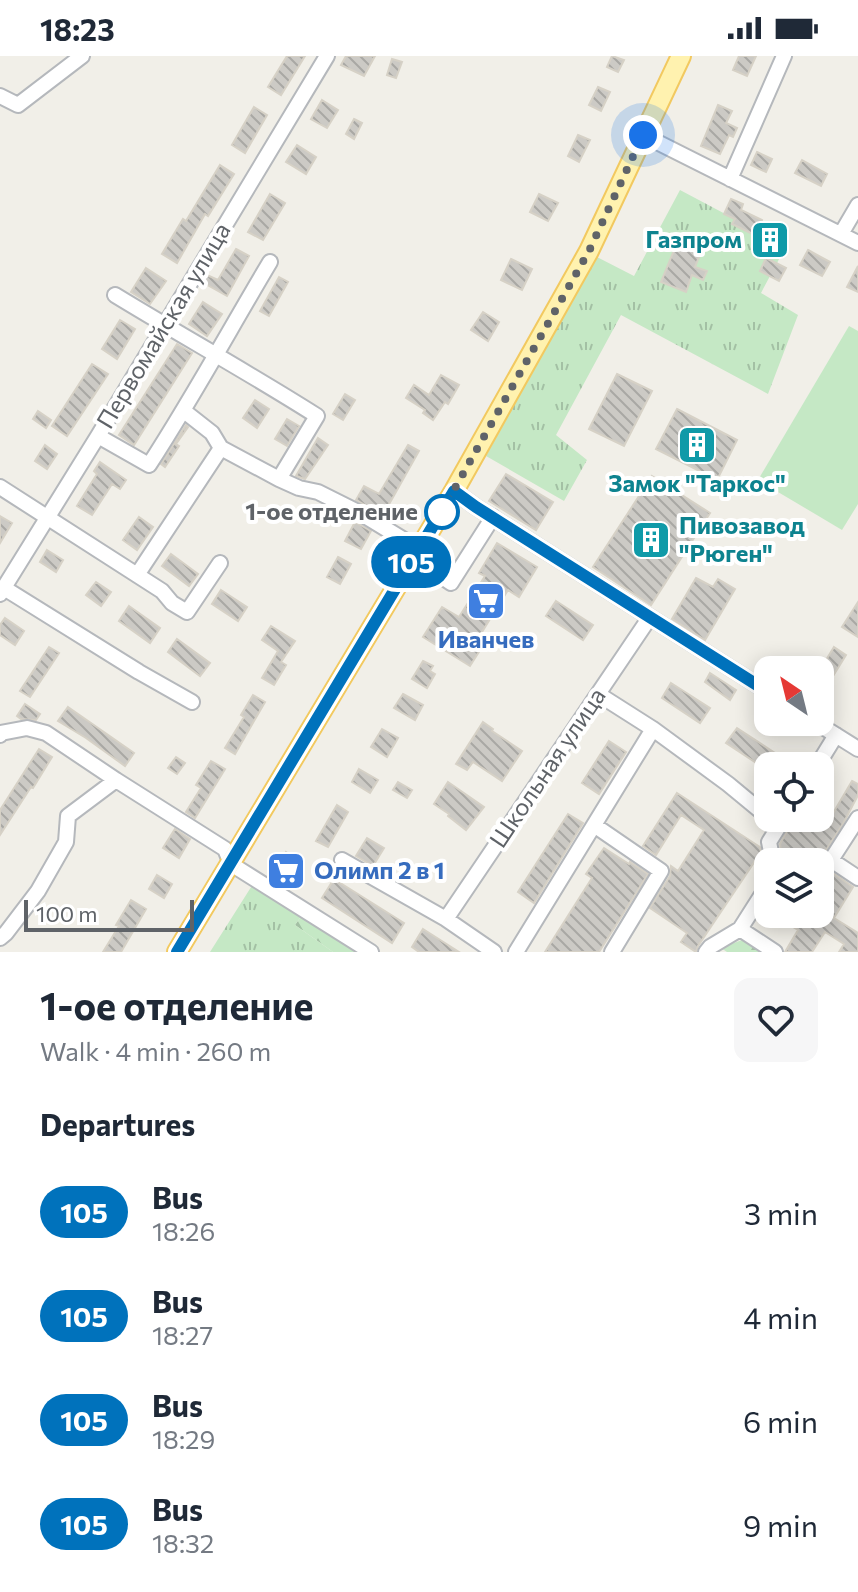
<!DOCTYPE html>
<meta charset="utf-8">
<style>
body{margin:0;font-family:Commissioner,sans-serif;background:#f6f6f7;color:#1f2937;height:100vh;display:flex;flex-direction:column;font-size:30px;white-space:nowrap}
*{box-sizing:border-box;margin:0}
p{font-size:26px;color:#747a83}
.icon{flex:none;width:44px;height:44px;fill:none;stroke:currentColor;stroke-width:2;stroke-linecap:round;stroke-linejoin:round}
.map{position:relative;height:896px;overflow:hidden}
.sheet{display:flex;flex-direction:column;background:#fff;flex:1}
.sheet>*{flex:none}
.badge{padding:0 16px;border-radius:26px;font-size:28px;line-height:52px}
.needle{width:52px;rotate:325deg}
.tools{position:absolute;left:754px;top:600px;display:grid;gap:16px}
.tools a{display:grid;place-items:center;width:80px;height:80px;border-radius:16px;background:#fff;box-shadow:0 4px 20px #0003;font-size:40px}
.scale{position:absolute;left:24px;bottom:20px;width:170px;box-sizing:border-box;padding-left:8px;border:4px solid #5f6368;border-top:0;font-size:22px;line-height:28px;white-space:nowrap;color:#5f6368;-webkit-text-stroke:6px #fff;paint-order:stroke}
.you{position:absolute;width:40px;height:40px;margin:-20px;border:6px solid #fff;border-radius:50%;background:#1a73e8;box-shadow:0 0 0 12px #1a73e833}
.map>.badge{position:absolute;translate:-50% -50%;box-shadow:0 0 0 4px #fff}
h2{padding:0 40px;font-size:30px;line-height:72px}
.round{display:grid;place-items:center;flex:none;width:84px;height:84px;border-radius:16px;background:#f6f6f7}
.summary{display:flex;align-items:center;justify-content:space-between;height:136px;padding:0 40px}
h1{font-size:38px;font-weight:700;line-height:60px}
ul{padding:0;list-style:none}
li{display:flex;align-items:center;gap:24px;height:104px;padding:0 40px}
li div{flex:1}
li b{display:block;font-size:30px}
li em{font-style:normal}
li .badge{min-width:88px;font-weight:700;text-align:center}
.status{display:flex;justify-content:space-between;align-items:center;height:56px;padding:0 40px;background:#fff;direction:ltr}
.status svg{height:22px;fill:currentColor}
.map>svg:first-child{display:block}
</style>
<div class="status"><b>18:23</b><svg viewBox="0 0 49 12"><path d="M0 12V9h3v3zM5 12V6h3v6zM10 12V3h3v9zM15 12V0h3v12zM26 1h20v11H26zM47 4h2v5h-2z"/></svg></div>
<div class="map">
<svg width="858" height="896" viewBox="0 0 858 896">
<defs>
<pattern id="forest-firs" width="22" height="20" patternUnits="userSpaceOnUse" patternTransform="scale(2)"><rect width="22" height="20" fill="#c5e8c5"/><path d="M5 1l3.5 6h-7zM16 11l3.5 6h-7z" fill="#a3c0a4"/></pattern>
<pattern id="park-tufts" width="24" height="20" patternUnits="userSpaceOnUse" patternTransform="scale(2)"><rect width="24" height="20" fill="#c5e8c5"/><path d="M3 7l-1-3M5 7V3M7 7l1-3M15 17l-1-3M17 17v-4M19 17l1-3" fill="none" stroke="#a3c0a4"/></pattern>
<pattern id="building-back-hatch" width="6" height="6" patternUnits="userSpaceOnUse" patternTransform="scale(2)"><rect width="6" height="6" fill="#cccac5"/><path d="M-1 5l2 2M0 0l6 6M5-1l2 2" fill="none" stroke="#a9a8a4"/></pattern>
</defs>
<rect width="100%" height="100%" fill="#f1efe8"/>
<!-- forest -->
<path fill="url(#forest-firs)" d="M302,859L363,896H333L295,869Z
M747,882L769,896H727L721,892Z"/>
<!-- park -->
<path fill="url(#park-tufts)" d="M680,134L786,190L761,237L798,259L768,338L621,259L556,379L587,404L564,445L486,400L595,200L634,220Z
M253,828L302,859L295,869L333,896H210Z"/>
<!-- pitch -->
<path fill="#c5e8c5" d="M849,270L858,275V448L842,474L758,424Z"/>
<!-- building -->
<path fill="url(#building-back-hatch)" stroke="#d6d1c6" stroke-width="2" d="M287,0H305L281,39L268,31Z
M346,0H375L364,20L341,9Z
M612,0L624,4L618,16L607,11Z
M739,0H756L747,20L733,14Z
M392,3L402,6L396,22L387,19Z
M598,31L610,36L601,55L589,49Z
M322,44L338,54L327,72L311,63Z
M718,49L732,55L726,67L737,72L733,81L729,79L720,98L701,90Z
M254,51L267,59L245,97L232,89Z
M354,63L362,67L354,83L346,78Z
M578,79L590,84L579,106L568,100Z
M297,89L316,101L306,118L286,106Z
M757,96L772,103L766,116L751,109Z
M802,104L827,118L821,130L795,117Z
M220,109L234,118L208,160L205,158L177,207L162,198L183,163L186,165Z
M270,138L285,147L263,184L248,176Z
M539,138L558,147L548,165L530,156Z
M731,143L743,148L741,154L762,164L761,167L782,178L772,197L757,190L761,182L732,168L735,163L724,158Z
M677,187L701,196L695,211L707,215L703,224L692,219L686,236L661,226Z
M236,193L249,200L227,240L202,226L207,219L218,224Z
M808,194L830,206L822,220L800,209Z
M766,202L786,212L779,225L760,215Z
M511,203L532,213L522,234L501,224Z
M858,210V236L847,231Z
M146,212L166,225L150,248L131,236Z
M279,221L288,226L269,260L260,255Z
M203,246L222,258L207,280L189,268Z
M483,256L499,266L488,285L471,274Z
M120,264L135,273L117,303L102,293Z
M177,288L192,297L134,389L119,379Z
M92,308L108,318L67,380L52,370Z
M617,318L652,335L624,390L589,373Z
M441,319L459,329L448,348L445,346L433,364L423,357L425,354L406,342L414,329L429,339Z
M345,338L355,344L343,364L333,358Z
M255,344L269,353L257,372L243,362Z
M677,353L737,384L717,424L656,393Z
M38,355L51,364L46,372L33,363Z
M287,363L299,370L287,390L275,383Z
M186,369L188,371L176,388L179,390L165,411L161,408Z
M318,382L328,389L305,423L296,420Z
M45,389L57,398L47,413L35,405Z
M408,389L419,395L383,459L356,444L364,430L379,438Z
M100,406L126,424L120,433L112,428L92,459L77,450L97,418L94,415Z
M506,418L553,446L536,474L489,445Z
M652,420L710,457L651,549L593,511Z
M0,460L12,467L0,487Z
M139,461L153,471L137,494L123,484Z
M355,466L371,475L361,493L345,485Z
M497,487L537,511L519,541L508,534L482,576L489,580L470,610L423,581L442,551L459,561L485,520L479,517Z
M47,494L63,504L56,516L40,506Z
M171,498L198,518L189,530L162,510Z
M338,501L351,508L340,528L327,521Z
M696,522L713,531L718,523L735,533L705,584L672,563Z
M96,526L111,536L101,550L86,539Z
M221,534L247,551L238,565L212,548Z
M556,545L593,569L583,584L546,560Z
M858,546V581L842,571Z
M129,550L160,572L150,587L119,565Z
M5,562L24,575L15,589L0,579V569Z
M271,570L295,585L281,606L286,609L274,629L262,622L278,595L262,584Z
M177,583L210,607L200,620L168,596Z
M49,591L59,597L30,641L20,635Z
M834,591L846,599L820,641V614Z
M423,605L433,610L430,615L435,618L427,632L412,623Z
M710,617L736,634L730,644L705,626Z
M671,627L710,652L700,667L662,642Z
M403,638L423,649L415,664L394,652Z
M253,639L265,646L235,698L225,692L244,661L241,659Z
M25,648L40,658L36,664L21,663L17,660Z
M68,651L134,697L125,710L86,682L58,665Z
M483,666L493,673L492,675L522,695L502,725L473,706L467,714L456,708Z
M737,672L775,697L764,712L726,687Z
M382,673L398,682L387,701L371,691Z
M609,685L626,696L599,738L582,727Z
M39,693L52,701L33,732L31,731L0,779V754Z
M176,701L185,707L177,718L168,712Z
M211,705L225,713L195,762L186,756L201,732L196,729Z
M359,713L378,724L370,737L352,726Z
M852,725L858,728V739L844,766L823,799L821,806H799L781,794L780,788L794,762H820V751L832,759Z
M398,726L412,734L407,742L393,734Z
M448,726L484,751L466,774L448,760L449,758L434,748Z
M677,737L760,791L761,796L698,890L696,896L681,886L687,877L650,852L670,820L671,810L678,815L704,774L681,759L656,799L643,790Z
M337,749L348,756L328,791L316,785Z
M568,758L583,767L534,847L518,836Z
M175,773L190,783L179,802L163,792Z
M367,782L384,792L373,810L356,800Z
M604,792L629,808L630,806L648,818L599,896H545L592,822L586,818Z
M286,796L303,807L287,832L271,821Z
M820,808L853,831L834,862L858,877V896H839L844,888L825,876L812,896H785L798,874L793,871L801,858H820Z
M157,819L172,828L164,842L149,833Z
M334,823L404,867L392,887L322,842Z
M131,844L146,853L121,896H103L119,870L116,869Z
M423,873L459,896H419L412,891Z"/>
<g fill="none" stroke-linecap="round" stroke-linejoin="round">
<defs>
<path id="minor" d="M0,40L18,49L82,0
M643,79L858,187
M730,123L784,0
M841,178L858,149
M115,239C182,280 251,318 317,360L279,423
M184,355L212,377L221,392L279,423L299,432L318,436L360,457L419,493
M98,380L149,409C192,343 230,273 270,206
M0,431L162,535L172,547L187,556L220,507
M454,435L476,451L768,636
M414,502L451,527L493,461
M137,519L221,392
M4,532L139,616L192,646
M0,538L98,380L327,0
M598,638L653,673L728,728L768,761
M815,666L858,693
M0,679L1,677L27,672L46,677L116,724
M817,710L836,679
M858,762L831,804L858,822
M594,769L661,815L612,896
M342,804L446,863L494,896
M773,806L769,786L784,762
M446,863L650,561
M740,873L775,896
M0,882L6,877L38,835L66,786L68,760L116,724L225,793L231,808L371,896
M516,896L653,673
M706,896L710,891L740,873L768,829"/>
<path id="major" d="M177,896L454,435L589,195L681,0"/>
</defs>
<!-- minor casing -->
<use href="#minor" stroke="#b5b8bc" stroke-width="18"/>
<!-- major casing -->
<use href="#major" stroke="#f2c960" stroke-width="22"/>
<!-- minor -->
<use href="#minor" stroke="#fff" stroke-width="14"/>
<!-- major -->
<use href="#major" stroke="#fff2af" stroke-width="18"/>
</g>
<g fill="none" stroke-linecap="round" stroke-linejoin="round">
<defs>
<path id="line" d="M177,896L454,435L476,451L768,636"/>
</defs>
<!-- line casing -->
<use href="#line" stroke="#fff" stroke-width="18"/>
<!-- line -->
<use href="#line" stroke="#0072bc" stroke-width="12"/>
<!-- walk -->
<path stroke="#5f6368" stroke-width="8" stroke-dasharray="0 14.4" d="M442,456L438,462L589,195L643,79"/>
</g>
<!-- icons -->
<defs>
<symbol id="building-square" viewBox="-11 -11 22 22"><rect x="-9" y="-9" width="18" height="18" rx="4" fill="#0f9aa8" stroke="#fff"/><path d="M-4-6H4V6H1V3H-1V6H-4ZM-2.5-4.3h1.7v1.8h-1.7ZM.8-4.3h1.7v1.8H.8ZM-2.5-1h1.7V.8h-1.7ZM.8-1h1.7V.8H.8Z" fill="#fff"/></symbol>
<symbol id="supermarket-square" viewBox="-11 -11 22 22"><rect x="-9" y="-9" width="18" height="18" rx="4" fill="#3f7fe0" stroke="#fff"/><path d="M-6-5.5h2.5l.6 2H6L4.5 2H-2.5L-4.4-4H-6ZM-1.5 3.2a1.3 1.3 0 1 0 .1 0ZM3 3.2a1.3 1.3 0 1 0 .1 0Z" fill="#fff"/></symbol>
</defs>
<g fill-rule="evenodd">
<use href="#building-square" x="748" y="162" width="44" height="44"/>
<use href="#building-square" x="675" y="367" width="44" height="44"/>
<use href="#building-square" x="629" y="462" width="44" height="44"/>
<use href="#supermarket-square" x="464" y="523" width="44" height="44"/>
<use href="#supermarket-square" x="264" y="793" width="44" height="44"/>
</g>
<!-- markers -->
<circle fill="#fff" stroke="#0072bc" stroke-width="4" cx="442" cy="456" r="16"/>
<g text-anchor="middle" stroke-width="8" stroke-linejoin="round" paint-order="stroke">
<!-- culture labels -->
<g font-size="24" font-weight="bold" fill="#0d838f" stroke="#fff" text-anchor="end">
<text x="742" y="192">Газпром</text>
<text x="697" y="436" text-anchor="middle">Замок "Таркос"</text>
<text x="679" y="478" text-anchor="start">Пивозавод<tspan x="679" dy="28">"Рюген"</tspan></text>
</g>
<!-- street labels -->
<g font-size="24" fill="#5f6368" stroke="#fff">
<text transform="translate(164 270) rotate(-59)" y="8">Первомайская улица</text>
<text transform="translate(548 712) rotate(-56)" y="8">Школьная улица</text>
</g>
<!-- stop labels -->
<g font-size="24" font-weight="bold" fill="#5f6368" stroke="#fff" text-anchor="end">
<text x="418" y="464">1-ое отделение</text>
</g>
<!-- shop labels -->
<g font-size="24" font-weight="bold" fill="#366cbe" stroke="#fff">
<text x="486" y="592">Иванчев</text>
<text x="314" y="823" text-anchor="start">Олимп 2 в 1</text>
</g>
</g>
</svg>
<div class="tools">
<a><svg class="needle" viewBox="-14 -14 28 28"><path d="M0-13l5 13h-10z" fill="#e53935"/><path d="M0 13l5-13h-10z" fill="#747a83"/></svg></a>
<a><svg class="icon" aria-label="locate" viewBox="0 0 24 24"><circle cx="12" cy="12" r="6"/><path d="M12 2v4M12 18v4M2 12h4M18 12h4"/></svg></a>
<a><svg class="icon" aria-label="layers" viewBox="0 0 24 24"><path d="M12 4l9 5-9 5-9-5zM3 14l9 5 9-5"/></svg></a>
</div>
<div class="scale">100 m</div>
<div class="you" style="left:643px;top:79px"></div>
<b class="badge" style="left:411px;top:506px;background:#0072bc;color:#fff">105</b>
</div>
<section class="sheet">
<div class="summary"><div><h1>1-ое отделение</h1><p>Walk · 4 min · 260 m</p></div><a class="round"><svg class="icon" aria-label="heart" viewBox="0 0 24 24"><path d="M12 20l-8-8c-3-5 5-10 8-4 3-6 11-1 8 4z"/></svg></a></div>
<h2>Departures</h2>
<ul>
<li><span class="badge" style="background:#0072bc;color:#fff">105</span><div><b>Bus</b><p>18:26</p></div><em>3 min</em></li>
<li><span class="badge" style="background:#0072bc;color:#fff">105</span><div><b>Bus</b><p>18:27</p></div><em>4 min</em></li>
<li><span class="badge" style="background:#0072bc;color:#fff">105</span><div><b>Bus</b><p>18:29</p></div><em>6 min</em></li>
<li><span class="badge" style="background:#0072bc;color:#fff">105</span><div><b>Bus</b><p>18:32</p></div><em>9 min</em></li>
</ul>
</section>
